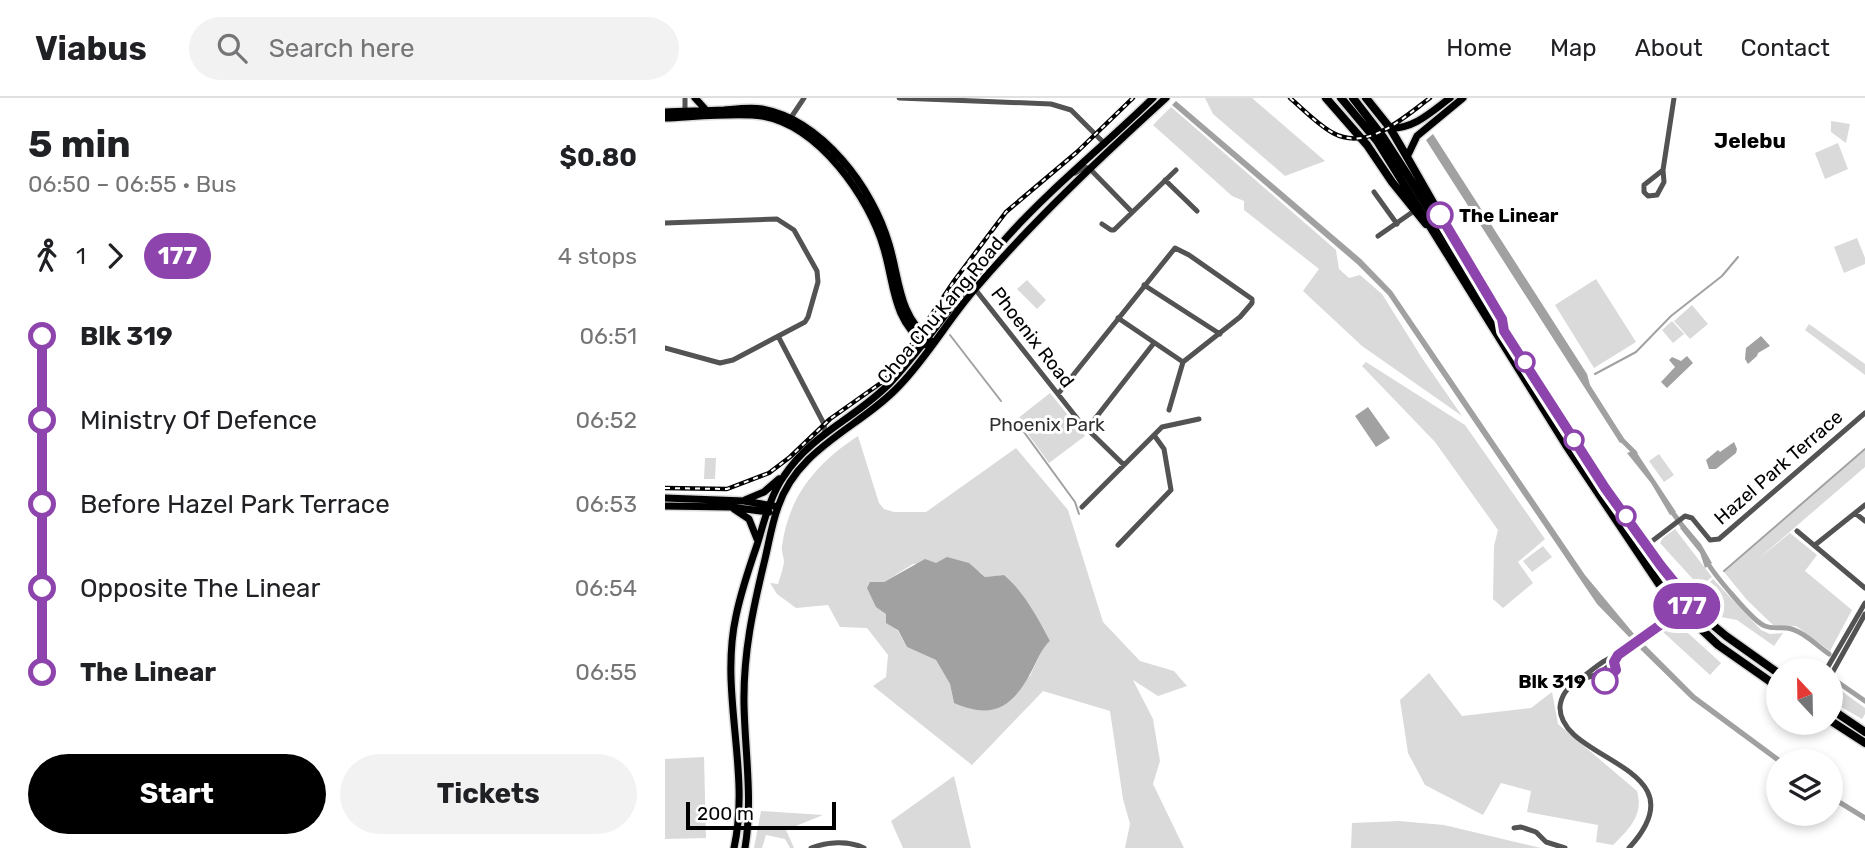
<!DOCTYPE html>
<meta charset="utf-8">
<style>
body{margin:0;font-family:Rubik,sans-serif;background:#f2f2f2;color:#202124;height:100vh;display:flex;flex-direction:column;font-size:26px;white-space:nowrap}
*{box-sizing:border-box;margin:0}
p{font-size:23px;color:#757577}
.icon{flex:none;width:38px;height:38px;fill:none;stroke:currentColor;stroke-width:2;stroke-linecap:round;stroke-linejoin:round}
.map{position:relative;flex:1;overflow:hidden}
.panel{display:flex;flex-direction:column;background:#fff;width:665px}
.panel>*{flex:none}
.badge{padding:0 14px;border-radius:23px;font-size:24px;line-height:46px}
.needle{width:46px;rotate:338deg}
.controls{position:absolute;left:1101px;top:560px;display:grid;gap:14px}
.controls a{display:grid;place-items:center;width:77px;height:77px;border-radius:50%;background:#fff;box-shadow:0 4px 10px #0003;font-size:35px}
.scale{position:absolute;left:21px;bottom:18px;width:150px;box-sizing:border-box;padding-left:7px;border:4px solid #000;border-top:0;font-size:19px;line-height:24px;white-space:nowrap;color:#000;-webkit-text-stroke:5px #fff;paint-order:stroke}
.map>.badge{position:absolute;translate:-50% -50%;box-shadow:0 0 0 4px #fff}
.legs{display:flex;align-items:center;gap:10px;height:77px;padding:0 28px;font-size:23px}
.legs p{margin-inline-start:auto}
.overview{display:flex;align-items:center;justify-content:space-between;height:119px;padding:0 28px}
h1{font-size:38px;font-weight:700;line-height:52px}
.cta{display:flex;gap:14px;margin-top:auto;padding:14px 28px}
.cta a{flex:1;height:80px;border-radius:42px;background:#000;color:#fff;font-size:28px;font-weight:700;line-height:80px;text-align:center}
.cta a+a{background:#f2f2f2;color:#202124}
ul{padding:0 28px;list-style:none}
li{display:flex;align-items:center;gap:24px;height:84px;font-size:26px}
li i{display:grid;place-items:center;width:10px;height:100%;margin:0 9px;background:currentColor}
li i::after{content:'';width:18px;height:18px;margin:-9px;border:5px solid;border-radius:50%;background:#fff}
li p{margin-inline-start:auto}
li:first-child i{background:linear-gradient(#0000 50%,currentColor 0)}
li:last-child i{background:linear-gradient(currentColor 50%,#0000 0)}
header{display:flex;align-items:center;gap:42px;box-sizing:border-box;height:98px;padding:0 35px;background:#fff;border-bottom:2px solid #e0e0e0}
header strong{font-size:33px}
nav{display:flex;gap:38px;margin-inline-start:auto;font-size:24px}
.search{width:490px;height:63px;background:#f2f2f2;display:flex;align-items:center;gap:18px;box-sizing:border-box;padding:0 24px;border-radius:38px;color:#757577;font-size:26px}
main{display:flex;flex:1;min-height:0}
.map>svg:first-child{display:block}
</style>
<header>
<strong>Viabus</strong>
<div class="search"><svg class="icon" aria-label="search" viewBox="0 0 24 24"><circle cx="10" cy="10" r="6"/><path d="M15 15l6 6"/></svg>Search here</div>
<nav><a>Home</a><a>Map</a><a>About</a><a>Contact</a></nav>
</header>
<main>
<section class="panel">
<div class="overview"><div><h1>5 min</h1><p>06:50 – 06:55 · Bus</p></div><b>$0.80</b></div>
<div class="legs"><svg class="icon" aria-label="walk" viewBox="0 0 24 24"><circle cx="13" cy="4" r="2"/><path d="M13 8l-2 6 4 7M11 14l-3 7M7 12l3-4h3l4 4"/></svg>1<svg class="icon" aria-label="forward" viewBox="0 0 24 24"><path d="M9 5l7 7-7 7"/></svg><b class="badge" style="background:#8e44ad;color:#fff">177</b><p>4 stops</p></div>
<ul>
<li><i style="color:#8e44ad"></i><b>Blk 319</b><p>06:51</p></li>
<li><i style="color:#8e44ad"></i><span>Ministry Of Defence</span><p>06:52</p></li>
<li><i style="color:#8e44ad"></i><span>Before Hazel Park Terrace</span><p>06:53</p></li>
<li><i style="color:#8e44ad"></i><span>Opposite The Linear</span><p>06:54</p></li>
<li><i style="color:#8e44ad"></i><b>The Linear</b><p>06:55</p></li>
</ul>
<div class="cta"><a>Start</a><a>Tickets</a></div>
</section>
<div class="map">
<svg width="1200" height="750" viewBox="0 0 1200 750">
<rect width="100%" height="100%" fill="#fff"/>
<!-- green -->
<path fill="#dadada" fill-rule="evenodd" d="M540,0H587L660,63L620,78L548,16Z
M506,9L671,152L674,171L684,180L695,177L717,196L757,260L797,318L697,248L638,193L654,171L579,112V103L567,98L488,27Z
M1166,23L1185,26L1181,45L1166,34Z
M1173,45L1183,71L1160,81L1150,55Z
M1192,140L1200,160V166L1179,175L1169,149Z
M931,181L971,244L929,270L890,207Z
M362,182L381,202L372,211L352,191Z
M1027,207L1043,226L1025,241L1009,223Z
M1007,223L1019,236L1008,245L997,232Z
M1144,226L1200,266V277L1140,232Z
M701,264L800,327L880,441L853,464L868,485L838,510L828,501L829,448L833,432L770,344L697,268Z
M385,295L420,338L384,365L352,321Z
M193,338L214,405L219,411L229,414H261L351,350L403,412L438,524L475,563L509,573L522,588L493,598L468,582L488,621L495,663L488,686L519,750H460L465,726L458,701L445,613L378,593L307,667L208,588L221,579L223,557L202,530L175,529L163,507L131,510L112,496L105,485L113,486C115,479 118,471 119,464C119,459 116,454 117,448C124,397 152,365 193,338ZM271,465L315,474L320,479L339,477L385,543L378,550L365,578L289,605L285,586L271,562L242,549L205,484H219L248,466Z
M1200,352V369L1092,462L1125,435L1152,457L1140,473L1187,512L1165,553L1131,528L1108,527L1082,502L1059,474Z
M994,356L1009,377L999,384L984,363Z
M40,360H51L50,381H39Z
M1010,431L1047,479L1035,489L995,445L998,440Z
M878,448L887,459L867,474L858,463Z
M1048,481L1096,532L1105,536L1118,535L1109,548L1072,522L1056,519L1048,509L1049,504L1037,491Z
M1008,529L1023,535L1056,565L1045,577L998,534Z
M764,575L797,618L866,610L887,594L893,626L972,693C979,717 964,731 948,747L931,744L933,727L862,714L866,693L836,685L818,717L760,687L743,655L735,602Z
M1175,592L1200,610V616L1197,621L1176,609L1173,595Z
M39,659L41,740L0,741V661Z
M289,678L306,750H238L226,723Z
M96,713L158,717L121,732L129,750H125L120,741L101,737L97,750H89Z
M734,723L779,727L876,750H686L687,725Z"/>
<!-- water -->
<path fill="#a1a1a1" d="M511,3L696,161L727,193L920,477L969,536L965,540L932,506L915,481L723,197L692,166L507,7Z
M768,36L922,276L925,287L960,342L955,345L768,53L761,42Z
M1096,238L1105,248L1093,255L1092,258L1083,266L1080,261L1081,250Z
M1022,258L1028,265L1002,290L996,284L1010,269L1004,262L1007,259L1016,263Z
M703,309L725,340L711,349L690,318Z
M1069,344L1072,351L1071,355L1051,371H1044L1041,362L1053,352L1055,354Z
M970,352L1011,414L1005,417L986,385L962,355Z
M1020,427L1036,446L1047,465L1040,470L1035,455L1015,430Z
M282,459L304,465L320,479L339,477C360,495 372,519 385,543C375,552 372,564 365,576C346,611 326,621 289,605L285,586L271,562L242,549L233,532L221,525V516L211,509L202,490L205,484H219L260,461L271,465Z
M980,547L1030,597L1119,663L1113,665L1026,601L975,551Z
M1166,696L1200,717V723L1166,702Z"/>
<g fill="none" stroke-linecap="round" stroke-linejoin="round">
<!-- stream -->
<path stroke="#a1a1a1" stroke-width="2" d="M285,237L336,303
M930,276L971,254L1006,218L1057,178L1073,159
M351,323L410,404L414,416
M1059,473L1200,351"/>
<!-- canal -->
<path stroke="#a1a1a1" stroke-width="5" d="M955,340L970,355
M1005,411L1022,434
M1041,462C1047,474 1088,524 1100,528C1107,531 1114,529 1122,530C1137,532 1151,547 1164,556
M1171,583L1200,603"/>
<defs>
<path id="major" d="M30,0L41,12
M0,14C20,13 39,13 59,12C71,11 85,9 97,11C157,22 208,90 224,146C235,182 233,217 265,242
M0,20C26,19 73,14 97,18C154,28 204,99 219,151C230,189 227,220 261,247
M725,30C749,31 766,14 785,0
M742,59L752,38L798,0
M0,400L79,403L109,408
M80,402L99,394L114,381
M0,408L65,409L104,414
M69,411L84,421L92,441
M69,750C86,674 54,595 71,518C76,494 84,470 92,447C99,424 105,398 119,378C146,336 193,319 226,284C268,238 301,185 342,139C386,90 441,46 488,0
M80,750C88,702 80,655 79,607C78,556 88,510 100,461C104,444 107,425 113,409C133,349 195,330 235,287C263,258 283,222 310,191C368,123 435,60 501,0"/>
<path id="highway" d="M661,0L702,47L727,84L761,126
M676,0L712,43L901,347L994,486L1017,513L1053,547L1113,589
M688,0L718,39L742,76L898,327L996,468L1043,523L1061,538L1113,575
M701,0L725,30L742,59L802,164
M811,178L826,202
M1004,497L1003,508L997,525L1012,523L1030,529
M1166,611L1200,634
M1166,623L1200,645"/>
</defs>
<!-- major casing -->
<use href="#major" stroke="#dbdbdb" stroke-width="10"/>
<!-- highway casing -->
<use href="#highway" stroke="#dbdbdb" stroke-width="11"/>
<!-- minor -->
<path stroke="#535353" stroke-width="5" d="M234,0L386,6L406,12L440,46
M20,16V0
M123,24L139,0
M998,72L979,87V94L983,98L992,97L999,84L998,72L1009,0
M410,75L420,69L425,71L467,114
M500,82L532,113
M709,94L732,126
M0,125L112,121L129,132L152,173L153,184L143,219L140,224L68,262L55,265L0,250
M437,126L446,132H449L511,72
M713,138L749,113
M479,187L555,236
M310,191L415,324L459,367
M453,220L518,264
M113,238L159,326L160,335
M393,296L510,150L524,157L587,201V205L575,219L518,264L504,312
M422,331L489,245
M417,409L497,329L534,321
M1190,415L1200,423
M1132,433L1200,490
M453,447L506,392L499,351L489,337
M982,447L1020,418L1027,420L1045,442L1054,441L1200,315
M1150,447L1200,407
M1161,572L1200,505
M1166,577L1200,516
M916,581C930,579 945,570 953,557
M849,730L856,729L871,734L881,744L900,750
M146,750C162,744 183,742 199,750
M964,750C1040,667 894,664 895,609C896,597 903,589 912,583C926,574 937,561 953,557L1026,505"/>
<!-- major -->
<use href="#major" stroke="#000" stroke-width="7"/>
<!-- highway -->
<use href="#highway" stroke="#000" stroke-width="8"/>
<defs>
<path id="rail" d="M625,0C638,11 652,26 668,35C703,54 739,19 765,0
M0,390L62,391L104,375L125,359L165,321L220,282L233,267L289,183L341,114L412,54L468,0"/>
</defs>
<!-- rail casing -->
<use href="#rail" stroke="#000" stroke-width="4.5"/>
<!-- rail -->
<use href="#rail" stroke="#fff" stroke-width="2" stroke-dasharray="5" stroke-linecap="butt"/>
</g>
<g fill="none" stroke-linecap="round" stroke-linejoin="round">
<defs>
<path id="line-1" d="M775,117L837,221L839,233L940,390L996,468L1026,505L953,557L949,564L951,572L940,583"/>
</defs>
<!-- line-1 casing -->
<use href="#line-1" stroke="#fff" stroke-width="16"/>
<!-- line-1 -->
<use href="#line-1" stroke="#8e44ad" stroke-width="10"/>
</g>
<!-- markers -->
<g fill="#fff" stroke="#8e44ad" stroke-width="3.5">
<circle cx="775" cy="117" r="12"/>
<circle cx="860" cy="264" r="9"/>
<circle cx="909" cy="342" r="9"/>
<circle cx="961" cy="418" r="9"/>
<circle cx="940" cy="583" r="12"/>
</g>
<g text-anchor="middle" stroke-width="6" stroke-linejoin="round" paint-order="stroke">
<!-- stop labels -->
<g font-size="19" font-weight="bold" fill="#000" stroke="#fff" text-anchor="start">
<text x="794" y="124">The Linear</text>
<text x="921" y="590" text-anchor="end">Blk 319</text>
</g>
<!-- street labels -->
<g font-size="19" fill="#000" stroke="#fff">
<text transform="translate(275 212) rotate(-50)" y="7">Choa Chu Kang Road</text>
<text transform="translate(368 239) rotate(52)" y="7">Phoenix Road</text>
<text transform="translate(1113 369) rotate(-41)" y="7">Hazel Park Terrace</text>
</g>
<!-- park labels -->
<g font-size="19" fill="#313131" stroke="#fff">
<text x="382" y="333">Phoenix Park</text>
</g>
<!-- neighbourhood labels -->
<g font-size="21" font-weight="bold" fill="#000" stroke="#fff">
<text x="1085" y="50">Jelebu</text>
</g>
</g>
</svg>
<div class="controls">
<a><svg class="needle" viewBox="-14 -14 28 28"><path d="M0-13l5 13h-10z" fill="#e53935"/><path d="M0 13l5-13h-10z" fill="#757577"/></svg></a>
<a><svg class="icon" aria-label="layers" viewBox="0 0 24 24"><path d="M12 4l9 5-9 5-9-5zM3 14l9 5 9-5"/></svg></a>
</div>
<div class="scale">200 m</div>
<b class="badge" style="left:1022px;top:508px;background:#8e44ad;color:#fff">177</b>
</div>
</main>
